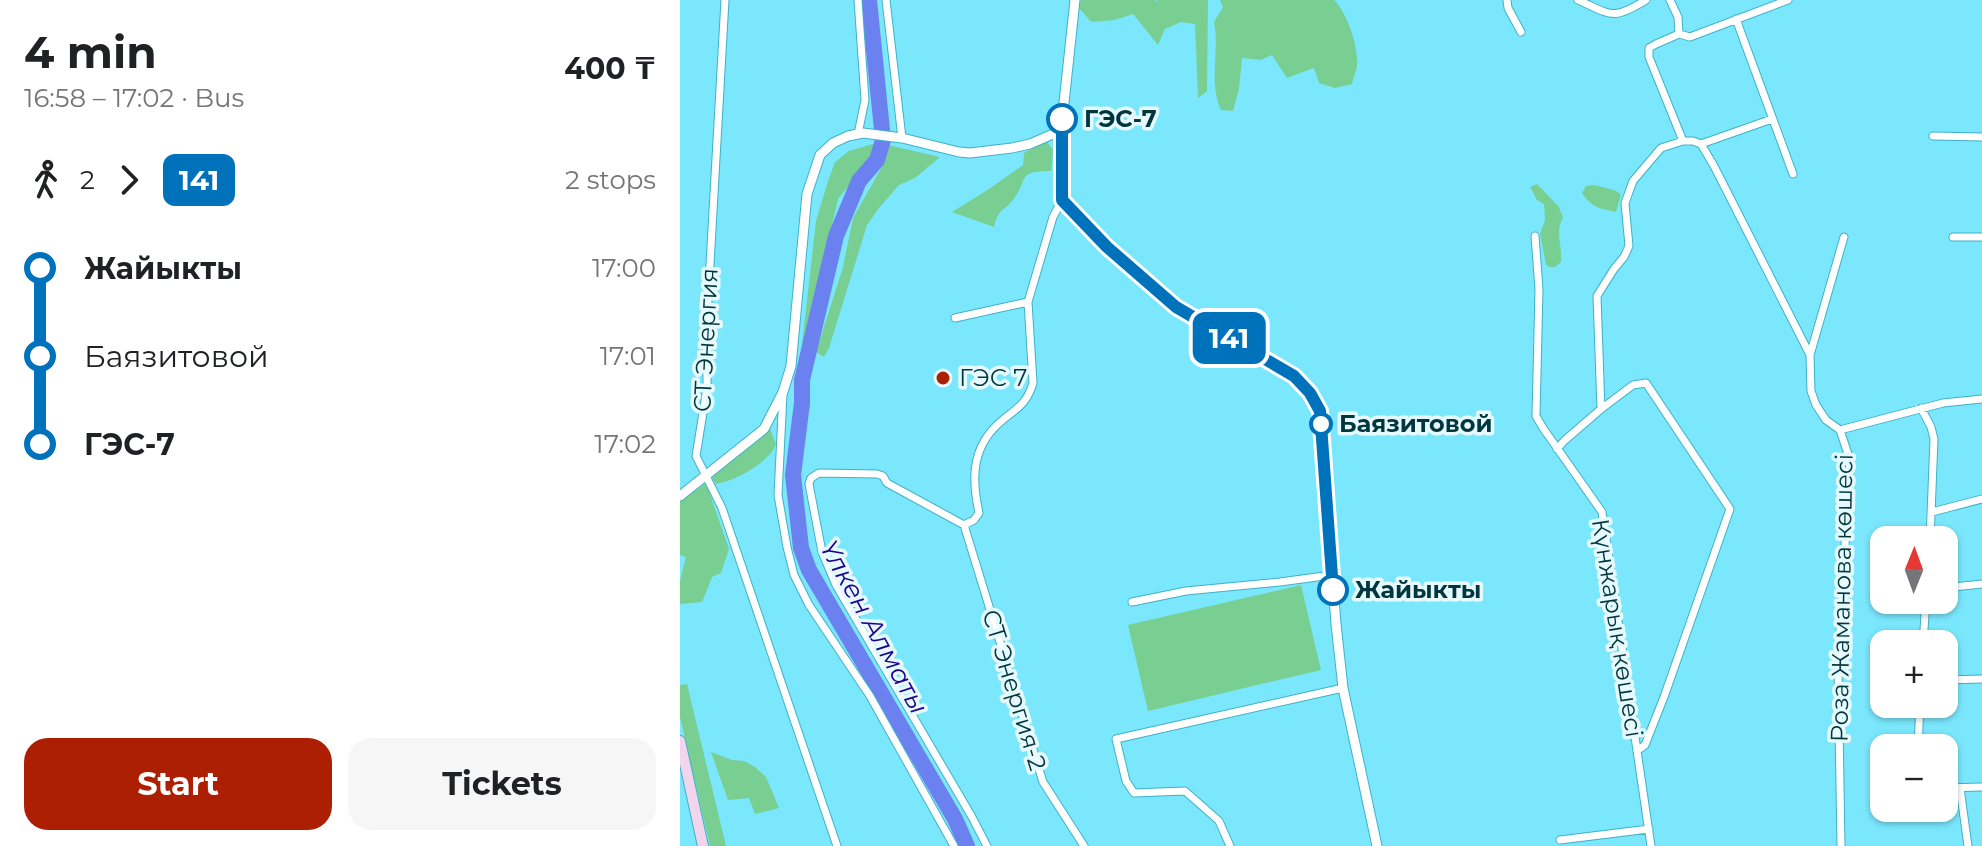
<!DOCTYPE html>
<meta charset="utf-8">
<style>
body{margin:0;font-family:Montserrat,sans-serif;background:#f6f6f6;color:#202124;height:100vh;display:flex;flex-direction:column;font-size:30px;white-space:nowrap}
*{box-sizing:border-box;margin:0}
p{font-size:26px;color:#757577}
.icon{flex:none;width:44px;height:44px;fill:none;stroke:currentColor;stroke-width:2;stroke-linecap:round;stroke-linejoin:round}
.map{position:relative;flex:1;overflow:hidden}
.panel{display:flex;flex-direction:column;background:#fff;width:680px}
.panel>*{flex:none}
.badge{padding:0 16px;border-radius:12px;font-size:28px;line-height:52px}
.needle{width:52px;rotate:1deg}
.controls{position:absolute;left:1190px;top:526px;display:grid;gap:16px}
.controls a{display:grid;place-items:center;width:88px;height:88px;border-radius:16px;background:#fff;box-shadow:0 2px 6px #0004;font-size:40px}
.map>.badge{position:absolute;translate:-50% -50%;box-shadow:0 0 0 4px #fff}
.legs{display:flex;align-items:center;gap:12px;height:88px;padding:0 24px;font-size:26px}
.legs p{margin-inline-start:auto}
.summary{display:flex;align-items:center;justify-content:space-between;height:136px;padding:0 24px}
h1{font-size:44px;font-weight:700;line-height:60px}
.button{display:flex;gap:16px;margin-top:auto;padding:16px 24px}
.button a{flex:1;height:92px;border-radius:24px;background:#ad1f03;color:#fff;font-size:32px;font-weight:700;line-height:92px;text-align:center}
.button a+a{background:#f6f6f6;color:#202124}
ul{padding:0 24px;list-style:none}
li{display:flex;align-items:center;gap:28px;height:88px;font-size:30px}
li i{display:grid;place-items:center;width:12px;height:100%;margin:0 10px;background:currentColor}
li i::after{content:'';width:20px;height:20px;margin:-10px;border:6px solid;border-radius:50%;background:#fff}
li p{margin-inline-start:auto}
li:first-child i{background:linear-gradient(#0000 50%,currentColor 0)}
li:last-child i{background:linear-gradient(currentColor 50%,#0000 0)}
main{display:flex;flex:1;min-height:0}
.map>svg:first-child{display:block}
</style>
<main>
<section class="panel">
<div class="summary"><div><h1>4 min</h1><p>16:58 – 17:02 · Bus</p></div><b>400 ₸</b></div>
<div class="legs"><svg class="icon" aria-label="walk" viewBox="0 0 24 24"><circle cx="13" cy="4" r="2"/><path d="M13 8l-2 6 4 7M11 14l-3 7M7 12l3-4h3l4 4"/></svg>2<svg class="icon" aria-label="forward" viewBox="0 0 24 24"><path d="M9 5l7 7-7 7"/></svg><b class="badge" style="background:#0072bc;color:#fff">141</b><p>2 stops</p></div>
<ul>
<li><i style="color:#0072bc"></i><b>Жайыкты</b><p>17:00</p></li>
<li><i style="color:#0072bc"></i><span>Баязитовой</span><p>17:01</p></li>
<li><i style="color:#0072bc"></i><b>ГЭС-7</b><p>17:02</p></li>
</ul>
<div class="button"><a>Start</a><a>Tickets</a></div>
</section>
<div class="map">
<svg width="1302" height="846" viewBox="0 0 1302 846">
<rect width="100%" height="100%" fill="#7ae7fd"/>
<!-- green -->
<path fill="#78cf91" d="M401,0H476V2L478,0H528L527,91L518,98L515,24L501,22L485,29L478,45L453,14L435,20L411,22L399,8Z
M540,0H654C667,12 679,48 677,66C676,72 673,78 672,84L655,88L639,83L634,68L607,78L592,55L581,60L562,58L559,89L553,111L541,110C528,81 540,52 534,22L543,7Z
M366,140L373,150L371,171C336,171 349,179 333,200C322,213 319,208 314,227L272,212L309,189L343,165L344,153Z
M196,143L185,166L158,199L120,362L136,221L148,181L155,162L169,151Z
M208,145L260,157L235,178L219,185L199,208L187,225L149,348L144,357L136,352L163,267L173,218L203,165Z
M857,184L879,207L883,218C874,233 883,246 881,262L875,267H869L866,264L860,234L865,220L864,204L857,200L850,187Z
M914,185L934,190L941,194L936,212C919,208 912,208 902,193L906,186Z
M90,429L96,444C89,463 55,481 36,484L31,476Z
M26,483L49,549L41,573L32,577L22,602L0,604V581L6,557L0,555V502Z
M621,585L641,670L468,711L448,625Z
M7,684L46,846H30L0,717V685Z
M31,752L52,760L64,761L75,767L86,777L99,808L75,814L69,798L48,800Z"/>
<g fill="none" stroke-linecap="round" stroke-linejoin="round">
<!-- river -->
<path stroke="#6b81ef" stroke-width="16" d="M189,0L203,140L197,160L179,181L156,236L122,380V403L113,475L121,548L129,570L275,819L287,846"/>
<defs>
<path id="minor" d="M45,0L27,317V388L16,456L42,508L157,846
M178,0L185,100L178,134
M206,0L222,138
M827,0L828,8L841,32
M898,0C932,15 932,21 966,0
M990,0L998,17L999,34L976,44L969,48V57L1003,141
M1056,19L1113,174
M999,34L1010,37L1108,0
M1253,136L1302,137
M1021,144L1092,119
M855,236L859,289L856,416L863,428L922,512L971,846
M1273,237H1302
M275,318L348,302
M1130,355L1164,237
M103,394L98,495L107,547L114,575L129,605L190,696L274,846
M1241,408L1251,427L1254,439L1250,540
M921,409L917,296L934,269L944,257L949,246L945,203L953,181L981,148L1003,141H1013L1021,144L1034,166L1130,355L1131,391L1136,405L1146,420L1160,430L1170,460L1158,665L1161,846
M1160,430L1263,403L1302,399
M877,449L884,441L921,409L953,385L966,383L1050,509L984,697L965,745L957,751
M1252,512L1302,499
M284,525L363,782L404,846
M1264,588L1302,584
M452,602L506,591L600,582L652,575
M1243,644L1246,600
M1264,680L1302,679
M1238,748L1240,704
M1264,788L1302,787
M1280,788L1288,846
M880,840L969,829
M307,846L292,817L156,585L142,552L129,484L131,478L139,473L197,474L203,476L207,483L284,525L294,520L299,513C292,481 291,450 317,425C334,409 346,407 353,383L348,302L373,217L382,200
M550,846L539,821L505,791L454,793L446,781L436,739L663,688"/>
<path id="tertiary" d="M395,0L383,112L382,200L427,247L496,307L614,376L630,393L640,411L656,624L663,688L697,846
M0,496L84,429L103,392L111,366L127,194L140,155L153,143L168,136L183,133L222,138L279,152L290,153L332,148L350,144L382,130"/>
<path id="secondary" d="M0,741L23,846"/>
</defs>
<!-- minor casing -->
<use href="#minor" stroke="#3fb1c6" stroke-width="9"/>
<!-- tertiary casing -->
<use href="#tertiary" stroke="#3fb1c6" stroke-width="11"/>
<!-- secondary casing -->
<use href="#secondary" stroke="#3fb1c6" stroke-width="12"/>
<!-- minor -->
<use href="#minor" stroke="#fff" stroke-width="7"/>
<!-- tertiary -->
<use href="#tertiary" stroke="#fff" stroke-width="9"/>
<!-- secondary -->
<use href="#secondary" stroke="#f1d5ed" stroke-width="10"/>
</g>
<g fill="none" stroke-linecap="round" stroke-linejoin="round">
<defs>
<path id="line-1" d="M382,119V200L427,247L496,307L614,376L630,393L640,411L653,590"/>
</defs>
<!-- line-1 casing -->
<use href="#line-1" stroke="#fff" stroke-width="18"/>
<!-- line-1 -->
<use href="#line-1" stroke="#0072bc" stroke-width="12"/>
</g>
<!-- markers -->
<g fill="#fff" stroke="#0072bc" stroke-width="4">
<circle cx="382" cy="119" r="14"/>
<circle cx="641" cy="424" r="10"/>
<circle cx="653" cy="590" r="14"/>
</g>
<circle fill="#ad1f03" stroke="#e6fafe" stroke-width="3" cx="263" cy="378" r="8"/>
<g text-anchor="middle" stroke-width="7" stroke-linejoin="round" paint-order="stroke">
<!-- stop labels -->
<g font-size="24" font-weight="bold" fill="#02363f" stroke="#e6fafe" text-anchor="start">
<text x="404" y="127">ГЭС-7</text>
<text x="659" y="432">Баязитовой</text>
<text x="675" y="598">Жайыкты</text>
</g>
<!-- street labels -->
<g font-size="24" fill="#02363f" stroke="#e6fafe">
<text transform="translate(26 340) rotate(-87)" y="8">СТ Энергия</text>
<text transform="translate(1162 598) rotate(-89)" y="8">Роза Жаманова көшесі</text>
<text transform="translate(937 628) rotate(81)" y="8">Күнжарық көшесі</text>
<text transform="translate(334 690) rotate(73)" y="8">СТ Энергия-2</text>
</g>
<!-- poi labels -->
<g font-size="24" fill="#02363f" stroke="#e6fafe" text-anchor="start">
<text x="279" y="386">ГЭС 7</text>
</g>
<!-- water labels -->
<g font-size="26" font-style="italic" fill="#1c028e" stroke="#e6fafe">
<text transform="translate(194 627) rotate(61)" y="9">Үлкен Алматы</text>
</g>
</g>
</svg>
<div class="controls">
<a><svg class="needle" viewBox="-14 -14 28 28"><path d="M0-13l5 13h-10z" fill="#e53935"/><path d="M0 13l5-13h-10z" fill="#757577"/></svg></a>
<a>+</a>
<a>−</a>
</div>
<b class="badge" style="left:549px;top:338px;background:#0072bc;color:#fff">141</b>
</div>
</main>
